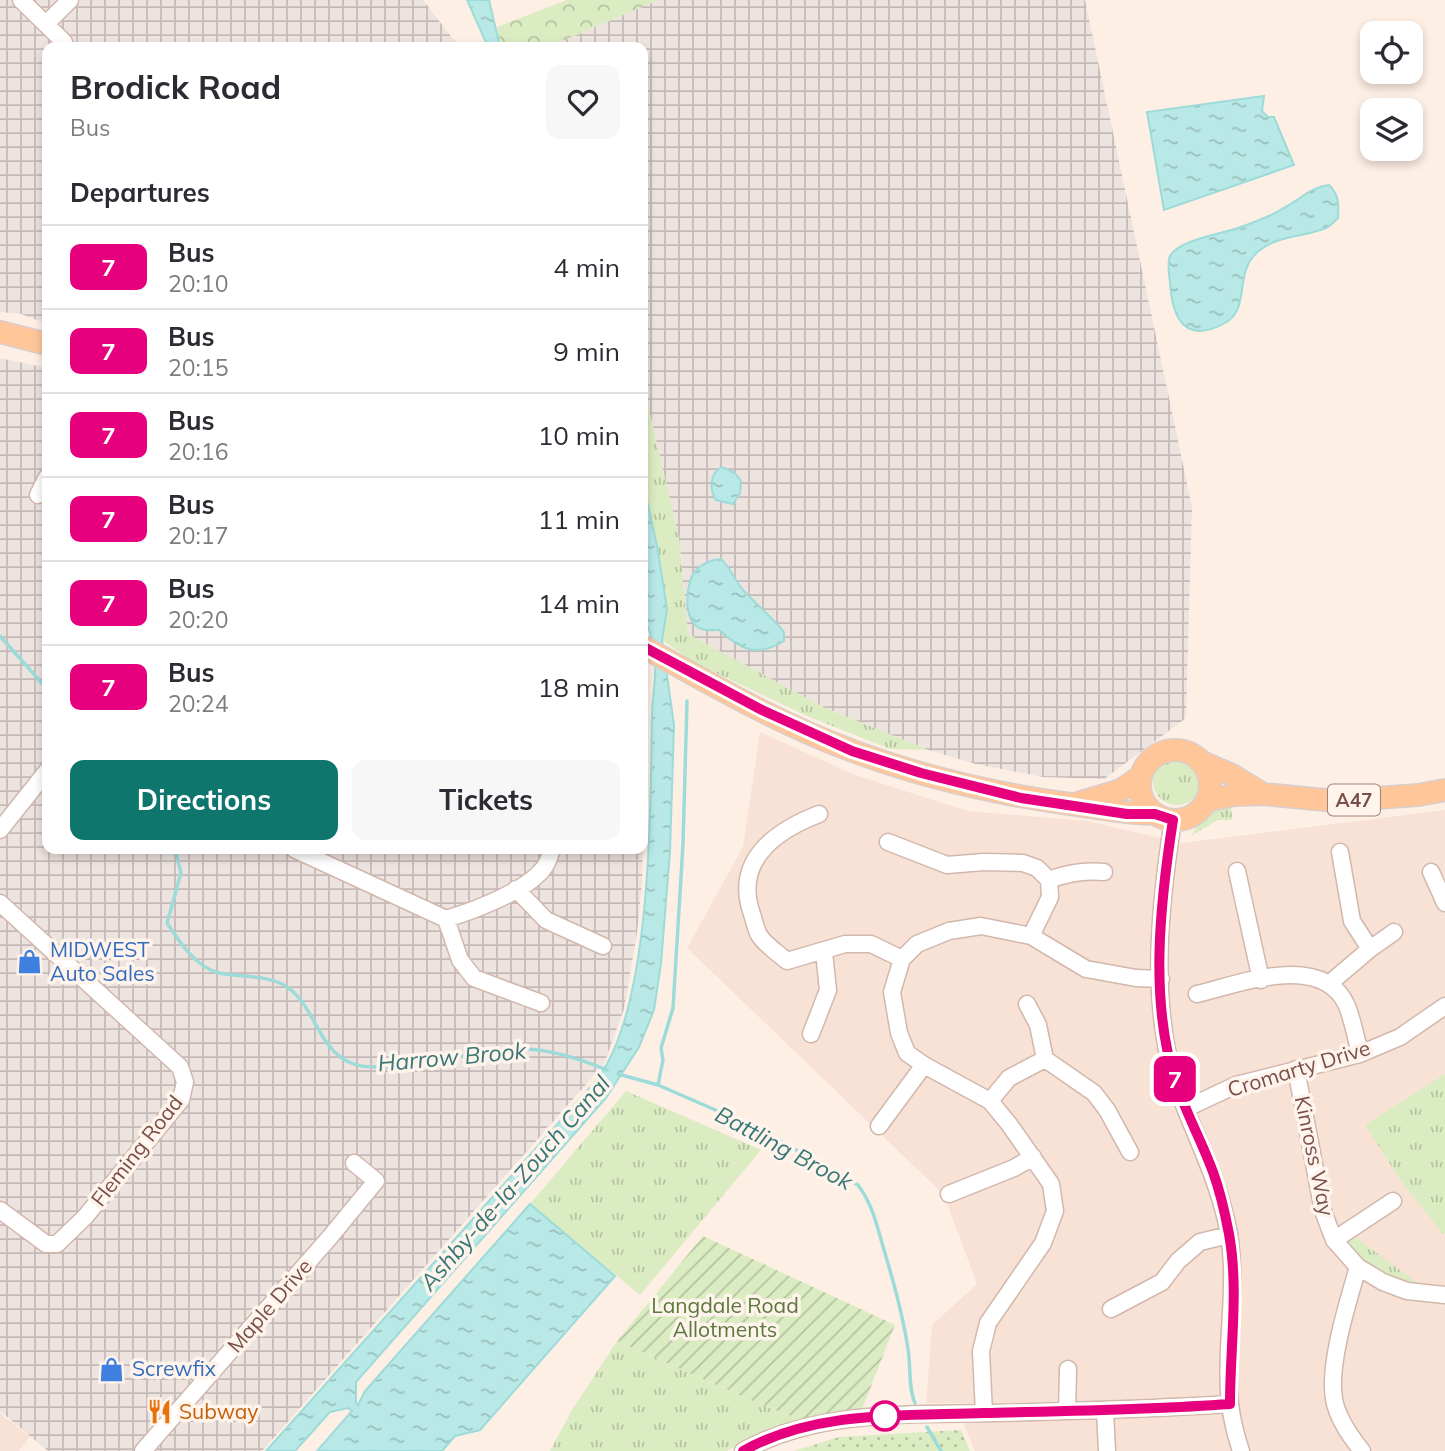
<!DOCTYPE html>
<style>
body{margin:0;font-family:Mulish,sans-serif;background:#f7f7f7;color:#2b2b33;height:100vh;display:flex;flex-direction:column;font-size:26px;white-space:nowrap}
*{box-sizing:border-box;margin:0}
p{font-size:23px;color:#7c7c81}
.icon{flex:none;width:38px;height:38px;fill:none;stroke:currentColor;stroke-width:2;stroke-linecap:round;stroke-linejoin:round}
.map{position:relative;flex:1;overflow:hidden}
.drawer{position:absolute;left:42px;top:42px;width:606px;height:812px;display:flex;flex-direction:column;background:#fff;border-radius:14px;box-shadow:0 4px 10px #0003}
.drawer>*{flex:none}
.badge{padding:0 14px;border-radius:10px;font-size:24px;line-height:46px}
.buttons{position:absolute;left:1360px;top:21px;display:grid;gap:14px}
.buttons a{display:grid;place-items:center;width:63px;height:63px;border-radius:14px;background:#fff;box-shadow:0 4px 10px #0003;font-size:35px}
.map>.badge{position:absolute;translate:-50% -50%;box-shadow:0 0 0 4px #fff}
h2{padding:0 28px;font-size:26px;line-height:63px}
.round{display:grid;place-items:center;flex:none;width:74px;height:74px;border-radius:14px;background:#f7f7f7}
.head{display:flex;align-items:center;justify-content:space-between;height:119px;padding:0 28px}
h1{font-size:33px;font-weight:700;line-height:52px}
.action{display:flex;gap:14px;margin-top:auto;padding:14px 28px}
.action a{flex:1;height:80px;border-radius:14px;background:#0f766e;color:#fff;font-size:28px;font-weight:700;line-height:80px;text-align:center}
.action a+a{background:#f7f7f7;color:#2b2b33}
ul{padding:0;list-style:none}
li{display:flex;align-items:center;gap:21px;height:84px;padding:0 28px;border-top:2px solid #e1e1e2}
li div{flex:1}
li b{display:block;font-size:26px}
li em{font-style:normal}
li .badge{min-width:77px;font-weight:700;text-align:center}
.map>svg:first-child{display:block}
</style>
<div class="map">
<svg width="1445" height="1451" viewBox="0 0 1445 1451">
<defs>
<pattern id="industrial-grid" width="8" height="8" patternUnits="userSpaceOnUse" patternTransform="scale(1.75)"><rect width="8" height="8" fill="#ede3df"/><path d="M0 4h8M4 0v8" fill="none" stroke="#c5bab7"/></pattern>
<pattern id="grass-tufts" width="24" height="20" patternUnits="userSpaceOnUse" patternTransform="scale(1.75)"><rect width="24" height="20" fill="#dbecc2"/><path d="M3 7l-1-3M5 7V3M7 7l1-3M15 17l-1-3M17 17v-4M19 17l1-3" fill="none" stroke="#b6c2a0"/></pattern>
<pattern id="forest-crowns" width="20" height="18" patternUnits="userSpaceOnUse" patternTransform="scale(1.75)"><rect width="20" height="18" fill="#dbecc2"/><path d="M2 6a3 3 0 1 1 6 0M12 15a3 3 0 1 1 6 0" fill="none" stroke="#b6c2a0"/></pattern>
<pattern id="park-dots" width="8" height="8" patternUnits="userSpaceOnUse" patternTransform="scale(1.75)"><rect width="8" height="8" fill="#dbecc2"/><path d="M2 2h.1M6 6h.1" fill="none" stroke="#b6c2a0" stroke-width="1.8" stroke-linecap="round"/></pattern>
<pattern id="garden-furrows" width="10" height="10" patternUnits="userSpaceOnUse" patternTransform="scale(1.75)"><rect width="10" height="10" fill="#dbecc2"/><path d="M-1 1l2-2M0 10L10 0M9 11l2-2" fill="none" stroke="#b6c2a0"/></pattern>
<pattern id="water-ripples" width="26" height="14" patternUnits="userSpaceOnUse" patternTransform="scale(1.75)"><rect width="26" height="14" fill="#b8e9e6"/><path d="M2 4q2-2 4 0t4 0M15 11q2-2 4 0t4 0" fill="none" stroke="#9abfbc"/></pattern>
</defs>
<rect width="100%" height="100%" fill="#feefe5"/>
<!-- residential -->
<path fill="#f8e2d5" d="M760,732L855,775L968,811L1087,821L1182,843L1445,810V1451H975L965,1427V1403H926L932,1325L977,1284L944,1195L687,948L743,847Z
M0,1413L30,1437L19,1451H0Z"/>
<!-- industrial -->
<path fill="url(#industrial-grid)" d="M0,0H423L459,47H47V324L21,314L0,312Z
M658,0H1085L1192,507L1186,718L1104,779L1043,777L976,764L928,750L823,707L688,634L679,539L642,380V47H548Z
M0,358L47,368V849H642V772L644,804L642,882L637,933L624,1009L604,1064L262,1451H48L0,1411Z"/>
<!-- grass -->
<path fill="url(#grass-tufts)" d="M642,380L679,539L688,634L823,707L928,750L890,749L807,716L695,663L662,640L667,609L657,546L642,478Z
M1153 781a24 24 0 1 1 48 0a24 24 0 1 1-48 0Z
M1231,800L1232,820H1218L1191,836L1208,809Z
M1445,1074V1233L1443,1234L1401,1181L1365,1125Z
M626,1091L761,1150L640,1295L530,1204Z
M1347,1231L1431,1293L1383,1282L1336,1238Z
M617,1341L755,1402L799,1419L760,1433L727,1451H550L572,1410Z"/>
<!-- forest -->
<path fill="url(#forest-crowns)" d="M567,0H658L548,47H500L497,27Z"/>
<!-- park -->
<path fill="url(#park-dots)" d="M961,1430L970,1451H794L839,1437Z"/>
<!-- garden -->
<path fill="url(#garden-furrows)" d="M703,1236L895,1325L861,1412L799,1419L755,1402L617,1341Z"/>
<!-- water -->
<path fill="url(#water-ripples)" stroke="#9ddbd9" stroke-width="2" d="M467,0H489L500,47H488Z
M1264,96L1262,111L1268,117H1274L1294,165L1164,210L1147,112Z
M1329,185C1339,195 1339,204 1338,218C1335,221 1330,226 1326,228C1305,237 1279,235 1260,250C1232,271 1252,308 1225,323C1185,345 1172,318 1170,282C1169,274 1167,263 1170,256C1179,240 1221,234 1238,228C1252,223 1269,217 1282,209C1298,201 1311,187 1329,185Z
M721,467L734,472L741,481L740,493L733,504L716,500C709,489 710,474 721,467Z
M642,478L657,546L667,609L662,640L674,725L670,852L661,964L654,1010L639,1047L606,1098L356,1382V1403L358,1405L365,1391L530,1204L615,1276L480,1430L455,1436L442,1451H317L352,1411L348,1408L330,1412L295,1451H266L594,1083C653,1014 650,806 652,715C652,701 655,687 655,673C656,662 654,647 651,636C649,627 643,620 642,611C638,568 642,522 642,478Z
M721,559C731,568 735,582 744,591C757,605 772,617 784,632V641C756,658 740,649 719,630C714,630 707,631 702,629C682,624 685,582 696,570C703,563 711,560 721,559Z"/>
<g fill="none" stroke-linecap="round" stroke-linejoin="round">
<!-- stream -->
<path stroke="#9ddbd9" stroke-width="3.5" d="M0,636L47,689
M175,849L181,873L167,923C179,941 196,968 219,973C240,977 263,975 282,984C315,1001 316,1049 351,1063C384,1077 471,1051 509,1049C544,1047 575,1057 607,1070
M618,1074L658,1085L757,1128L858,1185C873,1205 877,1226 884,1250C894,1283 903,1315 908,1349C911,1366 908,1388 915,1403
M658,1085L663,1060L661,1048L673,1008L683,844L687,701
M927,1427L941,1451"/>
<defs>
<path id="minor" d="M21,0L64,42
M46,24L70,0
M38,495L47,477
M819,814C775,831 733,861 752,914C754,921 756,929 759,935C765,945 778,953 787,961L845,944H871L902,959
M1173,820C1160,903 1149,1003 1176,1084C1194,1135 1219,1179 1229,1234C1238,1291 1224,1348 1230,1404C1232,1420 1236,1436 1241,1451
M0,830L47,771
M888,842L947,865L984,862L1023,863L1037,868L1049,880L1050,897L1031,936
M294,849L446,919C473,911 526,891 543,869C548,863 550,855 552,849
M1237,871L1261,980
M1431,872L1445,903
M1049,880C1067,873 1085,870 1104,872
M516,889L546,920L603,946
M0,903L180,1067L185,1082L181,1100L85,1217L57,1244H46L0,1210
M446,919L460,960L474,978L541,1003
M1370,949L1394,932
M1330,983L1370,949L1352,921L1340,852
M1197,994C1239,984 1323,951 1347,1006C1353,1021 1356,1038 1360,1054
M1027,1004L1038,1025L1045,1059
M811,1034L828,990L824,952
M1296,1069L1323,1211L1334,1240L1358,1267L1383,1282L1407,1291L1445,1295
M990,1101L1009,1078L1045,1059L1094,1093L1107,1110L1130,1152
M1187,1108L1236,1085L1360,1054L1400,1037L1445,1006
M879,1126L924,1065
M949,1194L1014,1168L1033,1157
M1334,1240L1393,1201
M1358,1267C1348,1302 1328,1364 1334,1399C1337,1418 1351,1437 1362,1451
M1111,1309L1162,1282L1178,1261L1200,1242L1229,1235
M1067,1411L1068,1369
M1105,1411L1107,1451
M984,1413L981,1351L988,1323L1043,1243L1055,1211L1051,1184L1009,1124L990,1101L924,1065L907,1053L899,1033L892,992L902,959L917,944L949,931L981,926L1031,936L1086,969L1136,978L1161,979
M143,1451L330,1237L376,1181L354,1163
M743,1451C819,1409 910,1415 995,1413C1073,1411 1151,1409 1230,1404"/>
<path id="major" d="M0,332L47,344
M642,646C711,684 779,724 853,751C922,777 997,794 1070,804C1099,808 1126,814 1155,814
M1140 785a35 35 0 1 1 70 0a35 35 0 1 1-70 0Z
M1202,762L1232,775L1263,794
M1206,801L1234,795L1263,794L1335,801L1418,795L1445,790
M1078,803L1121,790L1140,777"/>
</defs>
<!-- minor casing -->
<use href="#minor" stroke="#d2b7ac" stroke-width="19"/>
<!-- major casing -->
<use href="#major" stroke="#d9cecc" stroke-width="24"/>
<!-- minor -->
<use href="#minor" stroke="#fff" stroke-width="16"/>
<!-- major -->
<use href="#major" stroke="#ffc69a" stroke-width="21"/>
</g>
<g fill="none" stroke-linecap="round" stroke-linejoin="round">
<defs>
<path id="line" d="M642,646L762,710L852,751L921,773L1021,798L1127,814H1155L1173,820C1160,903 1149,1002 1176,1083C1186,1113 1202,1142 1213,1172C1220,1191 1225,1213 1229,1234C1239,1289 1230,1348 1230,1404C1148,1410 1066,1411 984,1413C903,1416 816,1410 743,1451"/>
</defs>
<!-- line casing -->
<use href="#line" stroke="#fff" stroke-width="16"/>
<!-- line -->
<use href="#line" stroke="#e6007e" stroke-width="10"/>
</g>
<!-- icons -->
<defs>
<symbol id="shop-bare" viewBox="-9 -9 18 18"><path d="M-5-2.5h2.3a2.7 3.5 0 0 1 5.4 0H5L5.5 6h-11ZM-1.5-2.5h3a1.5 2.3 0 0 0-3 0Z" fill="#3f7fe0" stroke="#fff4ec" stroke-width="2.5" paint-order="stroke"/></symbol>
<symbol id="restaurant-bare" viewBox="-9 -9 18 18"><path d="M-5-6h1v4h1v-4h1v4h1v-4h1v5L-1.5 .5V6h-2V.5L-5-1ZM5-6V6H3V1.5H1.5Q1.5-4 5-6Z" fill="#e8710a" stroke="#fff4ec" stroke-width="2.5" paint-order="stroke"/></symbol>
</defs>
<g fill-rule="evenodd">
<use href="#shop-bare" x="12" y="944" width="35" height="35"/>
<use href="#shop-bare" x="94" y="1352" width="35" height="35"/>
<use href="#restaurant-bare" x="142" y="1394" width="35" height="35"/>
</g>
<!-- markers -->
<circle fill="#fff" stroke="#e6007e" stroke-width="3.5" cx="885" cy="1416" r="14"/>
<g text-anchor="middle" stroke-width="7" stroke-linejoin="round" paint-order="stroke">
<!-- shield labels -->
<rect fill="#fff4ec" stroke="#a08179" stroke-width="2" x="1328" y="784.5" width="52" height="31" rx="5"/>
<g font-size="19" font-weight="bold" fill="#785048">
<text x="1354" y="807">A47</text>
</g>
<!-- shop labels -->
<g font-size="21" fill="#366cbe" stroke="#fff4ec" text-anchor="start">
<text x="50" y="957">MIDWEST<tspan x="50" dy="24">Auto Sales</tspan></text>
<text x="132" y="1376">Screwfix</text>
</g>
<!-- street labels -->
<g font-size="21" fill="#785048" stroke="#fff4ec">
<text transform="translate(1299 1069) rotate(-17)" y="7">Cromarty Drive</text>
<text transform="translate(137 1151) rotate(-52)" y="7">Fleming Road</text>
<text transform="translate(1314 1156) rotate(78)" y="7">Kinross Way</text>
<text transform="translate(270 1306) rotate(-49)" y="7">Maple Drive</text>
</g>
<!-- park labels -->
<g font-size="21" fill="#5a793c" stroke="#fff4ec">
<text x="725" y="1313">Langdale Road<tspan x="725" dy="24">Allotments</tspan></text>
</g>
<!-- food labels -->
<g font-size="21" fill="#c56008" stroke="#fff4ec" text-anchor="start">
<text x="179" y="1419">Subway</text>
</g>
<!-- water labels -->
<g font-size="23" font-style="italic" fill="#387776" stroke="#fff4ec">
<text transform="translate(452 1057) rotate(-5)" y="8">Harrow Brook</text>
<text transform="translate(784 1148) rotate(28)" y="8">Battling Brook</text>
<text transform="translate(515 1183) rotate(-49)" y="8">Ashby-de-la-Zouch Canal</text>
</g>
</g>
</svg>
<div class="buttons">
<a><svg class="icon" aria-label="locate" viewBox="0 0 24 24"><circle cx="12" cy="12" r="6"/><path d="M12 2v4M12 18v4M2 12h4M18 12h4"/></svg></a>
<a><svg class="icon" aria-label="layers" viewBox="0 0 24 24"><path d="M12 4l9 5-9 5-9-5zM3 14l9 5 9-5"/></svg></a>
</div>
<b class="badge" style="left:1175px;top:1079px;background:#e6007e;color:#fff">7</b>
<section class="drawer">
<div class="head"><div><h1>Brodick Road</h1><p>Bus</p></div><a class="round"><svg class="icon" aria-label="heart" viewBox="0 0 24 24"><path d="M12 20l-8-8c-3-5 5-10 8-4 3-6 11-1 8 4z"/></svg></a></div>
<h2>Departures</h2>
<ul>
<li><span class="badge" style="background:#e6007e;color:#fff">7</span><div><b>Bus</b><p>20:10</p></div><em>4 min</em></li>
<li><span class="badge" style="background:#e6007e;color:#fff">7</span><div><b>Bus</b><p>20:15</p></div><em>9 min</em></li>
<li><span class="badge" style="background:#e6007e;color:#fff">7</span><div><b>Bus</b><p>20:16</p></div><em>10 min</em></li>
<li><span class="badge" style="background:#e6007e;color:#fff">7</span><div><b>Bus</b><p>20:17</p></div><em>11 min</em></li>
<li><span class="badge" style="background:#e6007e;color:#fff">7</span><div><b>Bus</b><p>20:20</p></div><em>14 min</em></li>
<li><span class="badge" style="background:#e6007e;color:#fff">7</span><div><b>Bus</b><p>20:24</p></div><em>18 min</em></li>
</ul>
<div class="action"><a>Directions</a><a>Tickets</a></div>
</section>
</div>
